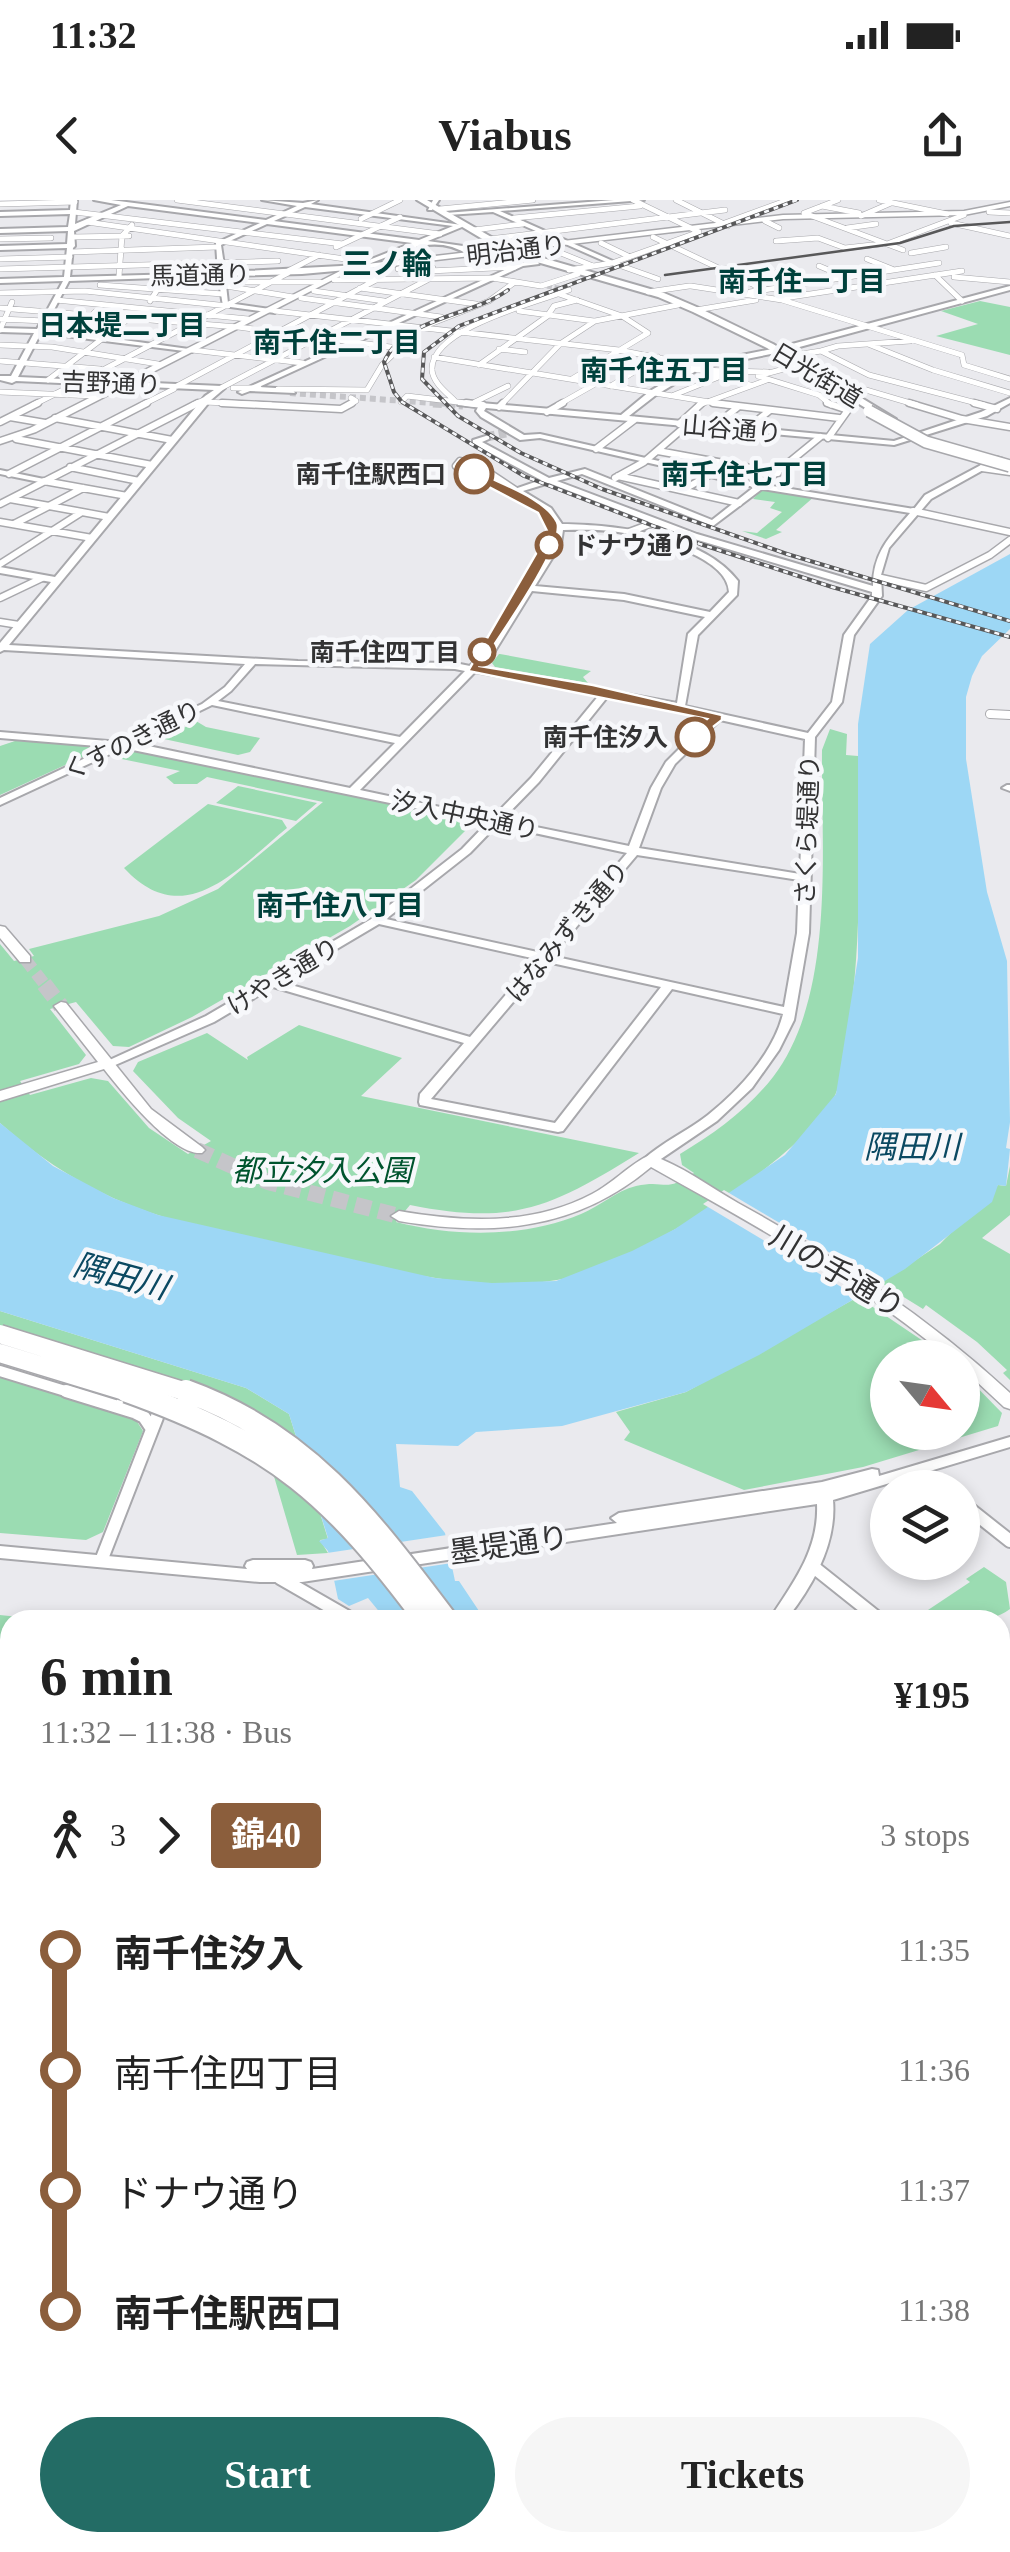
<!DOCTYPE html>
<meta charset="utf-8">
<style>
body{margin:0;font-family:"Times New Roman","Noto Sans JP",serif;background:#f6f6f6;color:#222;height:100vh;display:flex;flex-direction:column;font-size:38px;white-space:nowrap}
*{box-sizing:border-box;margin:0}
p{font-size:32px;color:#767676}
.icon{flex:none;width:55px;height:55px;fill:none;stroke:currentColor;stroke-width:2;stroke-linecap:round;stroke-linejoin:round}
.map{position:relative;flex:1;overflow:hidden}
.panel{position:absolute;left:0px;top:1410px;width:1010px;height:942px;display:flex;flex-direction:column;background:#fff;border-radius:30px 30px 0 0;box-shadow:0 5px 15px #0003}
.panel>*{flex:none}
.badge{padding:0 20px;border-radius:8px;font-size:35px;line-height:65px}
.needle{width:65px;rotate:119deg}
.controls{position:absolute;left:870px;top:1140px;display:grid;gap:20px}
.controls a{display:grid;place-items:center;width:110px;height:110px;border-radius:50%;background:#fff;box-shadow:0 5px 15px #0003;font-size:50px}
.map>.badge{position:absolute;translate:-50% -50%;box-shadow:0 0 0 5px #fff}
.legs{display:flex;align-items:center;gap:15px;height:110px;padding:0 40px;font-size:32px}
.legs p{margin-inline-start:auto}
.headline{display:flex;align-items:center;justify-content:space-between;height:170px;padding:0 40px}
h1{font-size:55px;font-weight:600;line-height:75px}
.primary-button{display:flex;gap:20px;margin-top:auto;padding:20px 40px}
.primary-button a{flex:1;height:115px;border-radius:60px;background:#236c65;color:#fff;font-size:40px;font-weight:600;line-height:115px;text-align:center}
.primary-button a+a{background:#f6f6f6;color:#222}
ul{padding:0 40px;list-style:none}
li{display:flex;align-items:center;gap:35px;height:120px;font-size:38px}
li i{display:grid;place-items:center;width:15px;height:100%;margin:0 12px;background:currentColor}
li i::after{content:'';width:25px;height:25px;margin:-12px;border:8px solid;border-radius:50%;background:#fff}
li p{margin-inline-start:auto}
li:first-child i{background:linear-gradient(#0000 50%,currentColor 0)}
li:last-child i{background:linear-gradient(currentColor 50%,#0000 0)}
.status{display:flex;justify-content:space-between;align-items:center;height:70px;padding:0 50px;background:#fff;direction:ltr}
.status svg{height:28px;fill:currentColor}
header{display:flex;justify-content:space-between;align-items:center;height:130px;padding:0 40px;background:#fff;font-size:45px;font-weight:600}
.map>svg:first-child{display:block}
</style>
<div class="status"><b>11:32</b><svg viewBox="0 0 49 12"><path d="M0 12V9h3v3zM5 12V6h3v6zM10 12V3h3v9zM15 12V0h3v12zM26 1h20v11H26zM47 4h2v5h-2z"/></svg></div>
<header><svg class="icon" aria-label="back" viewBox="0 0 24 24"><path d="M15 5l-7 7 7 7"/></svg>Viabus<svg class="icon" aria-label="share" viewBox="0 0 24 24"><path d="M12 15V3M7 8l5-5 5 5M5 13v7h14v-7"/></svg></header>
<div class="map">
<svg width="1010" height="2352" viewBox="0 0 1010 2352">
<rect width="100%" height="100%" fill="#eaeaee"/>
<!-- green -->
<path fill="#9bdcb2" d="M980,101L1010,107V155L936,136L978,124L941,111Z
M763,288L815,296L776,330L782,332L766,339L742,331L757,333L782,312L770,308L775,302L753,299Z
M499,454H500L591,471L583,477L588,483L495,467L492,463Z
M196,521L206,527L260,538L250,552L238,555L164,539Z
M830,529L847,534L846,555L858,556C859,654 863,752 845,850C842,866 841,887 832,901C796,963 627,1069 557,1080C470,1094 379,1067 295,1048C234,1035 171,1024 113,998C71,979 34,954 0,923V744L14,761L34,756L29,749L159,716L218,689L323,602L207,577L197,584H174L166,577L180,571L112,557L136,550L474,622L416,680L350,726L192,817L129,847L113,846L76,802L50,809L86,855L79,864L20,881L30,895L91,878L108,881L149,928L188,954L211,941L178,918L133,871L138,862L207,833L248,860L247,857L299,825L402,858L361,896L639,953C552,1007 514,1026 410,1005L396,1022C456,1037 523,1038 581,1014C600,1006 616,991 636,986C667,979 663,994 694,973L682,965L680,954C715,933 748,909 773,877C836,795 821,648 822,550Z
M15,541L90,543L100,549L0,595V546Z
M238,586L317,603L296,621L216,603Z
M208,604L282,620L287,628C237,669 184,733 124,668Z
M1010,966V1015L982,1038L1010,1054V1180L1003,1173L1007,1170L977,1142L926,1105L923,1109L881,1083L940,1044L998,985L1006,986Z
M858,1097L929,1145L916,1153L922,1157L888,1158V1232H962L963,1173L1002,1213L998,1226L863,1267L744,1290L624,1240L630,1232L616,1212L686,1192Z
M0,1111L246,1188L289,1214L328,1339L320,1340L328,1353L297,1355L273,1273L223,1213L0,1137Z
M0,1177L136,1220L143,1231L103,1332L86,1340L0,1333Z
M984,1367L1006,1382L1010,1409C988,1425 951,1426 928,1410L970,1382L966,1379Z
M0,1415L46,1420H10V1604L0,1600Z
M0,1839L10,1840V2028L0,2024Z
M1000,1866L1010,1868V2107L1000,2106Z"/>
<!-- water -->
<path fill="#9dd7f5" d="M1010,354V429L982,456L972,476L966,497V559L987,692L1007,761L1010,922L1006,948L1010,949L1006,986L998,985L992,1002L905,1069L759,1155L686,1192L562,1226L476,1232L458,1246L396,1244L400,1287L412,1291L445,1333L455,1381H459L485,1420H386L368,1398L349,1406L338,1399L328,1351L319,1341L328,1338L289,1214L246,1188L0,1111V923L53,966L113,998L158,1015L435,1078L492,1083L556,1081L632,1051L675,1029L785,955L836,894L858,758V524L870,444L908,410Z
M0,2039H10V2342H1000V2106L1010,2107V2352H0Z"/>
<!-- pier -->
<path fill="#eaeaee" d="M724,990L886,1086L863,1100L703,1004Z
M447,1335L452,1363L333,1381L327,1353Z"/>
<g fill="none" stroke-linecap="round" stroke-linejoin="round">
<!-- street-tunnel -->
<path stroke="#c5c5c9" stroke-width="5" stroke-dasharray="5 2.5" stroke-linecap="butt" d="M547,86L563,89"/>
<!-- secondary-tunnel-far1 -->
<path stroke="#c5c5c9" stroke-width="6" stroke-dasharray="6 4" stroke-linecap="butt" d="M290,193L463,205"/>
<!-- secondary-tunnel -->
<path stroke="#c5c5c9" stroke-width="9" stroke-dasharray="9 4" stroke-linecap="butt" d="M433,203L463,205
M486,237L506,233"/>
<!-- primary-tunnel-far1 -->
<path stroke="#c5c5c9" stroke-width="12" stroke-dasharray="12 6" stroke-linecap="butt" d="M25,759L46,786"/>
<!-- primary-tunnel -->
<path stroke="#c5c5c9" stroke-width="16" stroke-dasharray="16 8" stroke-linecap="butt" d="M44,784L61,806
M197,950L268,982L399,1016"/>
<defs>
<path id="street-far5" d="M177,0L440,34
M676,0L728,26
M838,0L804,13L903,50
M879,0L947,14
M0,4L75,2
M822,6L859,13
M440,9L533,0
M74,12L343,44
M989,12L1010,13
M861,16L891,3
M514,18L640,6
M361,19L400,0
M765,21L779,28
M87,22L366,62
M951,23L1010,36
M722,24L788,0
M847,28L876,24
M474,30L523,24
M73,37L129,36
M653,37L765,90
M0,39L51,38
M489,39L725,10
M776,41L818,38L845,48L881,44
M601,43L630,57
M887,44L964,15
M336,47L400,17
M551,49L593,66
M395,51L424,60
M71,52L217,47
M911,53L946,47
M0,59L70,57
M867,59L892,69
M613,63L658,79
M819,66L843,76
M0,69L278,61
M398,69L433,68
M569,70L612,63L699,32L633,0
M288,71L319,55
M429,71L515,67
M777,72L801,83
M935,75L962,101
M119,76L122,36L132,25
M954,77L1010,82
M334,80L492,78L541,86L578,74
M163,82H320
M100,85L223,94
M226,86L293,97
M691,86L782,100L962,155L964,165L1010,179
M360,88L476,104
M314,91L384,101
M648,92L689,86
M750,92L939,63
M0,93L85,91L228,106
M559,94L622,116L648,133L572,179
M301,98L441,117
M784,98L962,71
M56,100L248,119
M150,101L167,75
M0,108L238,127L398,148
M696,110L756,100
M275,111L619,150L699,166
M519,111L594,121
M548,115L554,106L577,100
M0,119L45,121
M0,130L12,102
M74,134L95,112
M868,144L933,170L1010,193
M0,145L52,147L158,164
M499,149L525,152
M192,150L303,163
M821,151L838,146L910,141
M788,156L821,151L869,175L984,205
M434,157L728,205
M0,161L100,169
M479,165L549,115
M795,166L758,176L819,195L831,205
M697,170L768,172
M710,173L750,185
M48,180L128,119
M80,182L288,73
M836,185H849L917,205
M177,186L376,80
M611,186L658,157
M221,188L429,79L426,63
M233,188H259
M278,189L367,190L382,165L405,143L402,135L489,101L515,82
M0,192L96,196
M674,195L721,176
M455,201C447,193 433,183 432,170C430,128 538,102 569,90
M204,202L271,205
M401,202L407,196L483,205
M475,202L508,186
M33,205L75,184
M142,205L174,189
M193,205L208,198
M348,205L356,201L351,198
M501,205L560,144L595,121L678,105
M558,205L595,184
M699,205L767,180"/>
<path id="street-far4" d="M222,203L341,209L352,203
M466,203L483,205
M713,203L839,218
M827,203L848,210L828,238
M909,203L962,219L1010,227
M974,203L997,209
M499,207L503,203
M547,212L563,203
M10,217L45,223
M55,218L172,240
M0,222L38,203
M679,224L702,203
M713,227L738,207
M745,230L769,211
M16,239L152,265
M596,249L634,220
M658,251L778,273
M456,266L460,261L482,268L515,290
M456,266L497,286
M70,267L139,281
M982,268L1010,272
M9,274L147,203
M618,276L739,303
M615,278L644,262L687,225
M44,281L127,296
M760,286L820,237
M683,290L709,275
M10,299L49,306L14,324
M0,304L198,203
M913,311L1010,332
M82,312L109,317
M0,322L92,338
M629,332L656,322
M0,364L82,312L49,306L83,288
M877,377L926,388L990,355L1010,340
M0,398L42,378
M0,422L19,425"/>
<path id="street-far3" d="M990,514L1010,515"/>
<path id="street-far2" d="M0,1171L75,1194
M127,1194L131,1191"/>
<path id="street-far1" d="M66,1191L134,1212L144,1217L152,1229
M131,1191L122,1203L134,1212
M920,1271L941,1288
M962,1303L1010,1341
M101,1361L157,1217L159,1202
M811,1365L880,1420
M280,1378L353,1420
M1000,1494L1010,1490
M1000,1559L1010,1571
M0,1606L10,1610
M1000,1641H1010"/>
<path id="street" d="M0,1728H10"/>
<path id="secondary" d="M71,0H77L75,24L121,5L94,0H111L266,20L297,6L262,0L303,3L318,0L311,4L462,25V27L428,41L463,46L476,56L471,57C436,31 402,52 366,65L364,62L412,43L267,24L221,45L225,72L399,63L402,65L302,74L225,76L228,103L277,110L275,113L223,106L218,76L69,81L44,129L196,150L192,152L41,133L18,177L221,186L225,188L211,200L9,445L298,461L455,463L470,466L488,447L524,391L520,388L527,386C556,339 574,324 515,293L510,294L506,292L541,280L481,248L473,244V240L489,235V239L482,242L549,278L585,269L712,320L754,287L540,238L520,240L481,217L476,211L478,207L458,205V201L621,215L650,191L696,164L777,148L1010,86V90L781,152L701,168L656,195L629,216L894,241L981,212L1010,198V203L987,216L894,245L486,208L484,211L524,235L540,234L760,284L914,309L925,295L996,257L1003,259L931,299L889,348L881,375L882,396L854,435L842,502L815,537L809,733L794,820L779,850L752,888L717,921L655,963L650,964L643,960C662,942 688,931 708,915C739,890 773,854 783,814L672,789L563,931L558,932L420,905L419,902L420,894L464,843L273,787L214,822L113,866L109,867L103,863L206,816L373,718L462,649L487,623L123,548L0,605V598L109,547L0,538V532L120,542L202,504L225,487L245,464L4,450L0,452V443L51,382L0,373V367L55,377L205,196L214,190L16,181L12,183L0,180V176H11L34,133L0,132V128L37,129L63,81L0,83V79L64,77L67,48L0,50V46L67,44L68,31L0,33V29L68,27L70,14L0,16V12L70,10ZM128,6L260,23L216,43L218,73L70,77L73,48L75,46L74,31ZM305,7L453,26L419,40L274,21ZM582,274L713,326L762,289L910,313C889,337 873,353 873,386L697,334L557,281ZM549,283L691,338L872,392V396L844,435L832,502L808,533L685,506L698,435L737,395L738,381C702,334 617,325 562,324L551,308L523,291ZM563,330C581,330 600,329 618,332C649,337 728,356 729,392L710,412L624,394L535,386L561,344ZM532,391L624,400L705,417L688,434L677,503L479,467L495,451ZM255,464L455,469L465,471L400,537L218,501L231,491ZM475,472L600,494L531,578L492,618L360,590ZM609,495L710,518L666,562L651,588L629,646L502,620L539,582ZM212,505L395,543L350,588L134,543ZM720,520L805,539L800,674L639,648L661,588L675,564ZM497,625L627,653L542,753L386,719L470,653ZM637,655L799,680L797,733L784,807L552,756ZM379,724L536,759L470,837L281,782ZM547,762L661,787L555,923L431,899Z
M433,0H439L432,10H428Z
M614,0H644L500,11L615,62L613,65L493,12L448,15L445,13Z
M537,61L539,64L523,66L259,187L292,189L295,193L250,191L242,194L238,192L520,63Z
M0,270L44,279L48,281L44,283L0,274Z
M1007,585H1010V591L1002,588Z
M1010,1237V1247L833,1300C837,1344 812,1387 786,1420H769C793,1383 819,1350 817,1304L302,1382H260L0,1358V1346L247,1369L245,1366L247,1362L253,1360H305L311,1362L313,1366L312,1369L617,1323L611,1318L619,1313L822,1282L872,1269L878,1270L879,1276Z
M0,1774L10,1775V1791L0,1790Z
M1000,1843L1010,1844V1862L1000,1861Z"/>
<path id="primary" d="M1010,2V6L964,15L783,19L352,70L36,232L0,244V238L30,228L350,66L783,15L964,11Z
M0,726L5,727L30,756V762H20L0,738Z
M61,802L66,803L151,909L202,947L205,950L202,953C173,956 122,892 104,869L0,901V891L98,862L54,806Z
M650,955C681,965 710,987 738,1003C836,1057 928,1117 1010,1193V1209L1004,1207L962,1168V1158H949C858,1082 755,1025 651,967C576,1030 493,1037 399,1021L391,1016L399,1011C463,1022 532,1026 592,994C612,984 631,963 650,955Z"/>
<path id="highway" d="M417,0H427L512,49L664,93L699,108L773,144L896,219L887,221L767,148L693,112L658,97L506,53Z
M0,1138L92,1165L95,1169L85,1175L0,1150Z
M527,2342H582L581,2352H527Z"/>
</defs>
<!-- street-far5 casing -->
<use href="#street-far5" stroke="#a8a8ac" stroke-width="6"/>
<!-- street-far4 casing -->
<use href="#street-far4" stroke="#a8a8ac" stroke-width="9"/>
<!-- street-far3 casing -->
<use href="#street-far3" stroke="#a8a8ac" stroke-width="10"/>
<!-- street-far2 casing -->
<use href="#street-far2" stroke="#a8a8ac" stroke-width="14"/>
<!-- street-far1 casing -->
<use href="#street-far1" stroke="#a8a8ac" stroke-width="16"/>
<!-- street casing -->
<use href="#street" stroke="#a8a8ac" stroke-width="20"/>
<!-- secondary casing -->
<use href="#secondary" stroke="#a8a8ac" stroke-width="4"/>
<!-- primary casing -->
<use href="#primary" stroke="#a8a8ac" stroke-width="3"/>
<!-- highway casing -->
<use href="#highway" stroke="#a8a8ac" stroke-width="4"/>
<!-- street-far5 -->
<use href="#street-far5" stroke="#fff" stroke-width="5"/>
<!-- street-far4 -->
<use href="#street-far4" stroke="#fff" stroke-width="6"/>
<!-- street-far3 -->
<use href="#street-far3" stroke="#fff" stroke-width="8"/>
<!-- street-far2 -->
<use href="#street-far2" stroke="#fff" stroke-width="10"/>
<!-- street-far1 -->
<use href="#street-far1" stroke="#fff" stroke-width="12"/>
<!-- street -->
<use href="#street" stroke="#fff" stroke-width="16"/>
<!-- secondary -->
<use href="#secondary" fill="#fff" fill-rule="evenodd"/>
<!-- primary -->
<use href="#primary" fill="#fff" fill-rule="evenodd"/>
<!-- highway -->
<use href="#highway" fill="#fff" fill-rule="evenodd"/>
<!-- tram -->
<path stroke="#585859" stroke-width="2.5" d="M665,75L900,43L954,26L1010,22"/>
<defs>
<path id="rail-far1" d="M797,0L459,126L424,152L422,179L458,216L521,253L602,289L787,354L1010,421
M508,90C471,117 404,117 384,162L394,192L402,202L524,276L700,344L832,387L1010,437"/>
<path id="rail" d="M0,1757H10
M1000,1782L1010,1779"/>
</defs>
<!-- rail-far1 casing -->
<use href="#rail-far1" stroke="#585859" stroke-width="4"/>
<!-- rail casing -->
<use href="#rail" stroke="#585859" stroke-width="9"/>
<!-- rail-far1 -->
<use href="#rail-far1" stroke="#f7f8fb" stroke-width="2.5" stroke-dasharray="5" stroke-linecap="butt"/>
<!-- rail -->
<use href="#rail" stroke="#f7f8fb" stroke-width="5" stroke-dasharray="16" stroke-linecap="butt"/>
<defs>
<path id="highway-bridge-far2" d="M869,211L926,242L1010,266"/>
<path id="highway-bridge-far1" d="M0,1134L193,1194
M0,1153L134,1194"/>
<path id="highway-bridge" d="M127,1191C277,1245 332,1294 426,1420
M186,1191C308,1235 371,1321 446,1420"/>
</defs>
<!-- highway-bridge-far2 casing -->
<use href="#highway-bridge-far2" stroke="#a8a8ac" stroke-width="14" stroke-linecap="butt"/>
<!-- highway-bridge-far1 casing -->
<use href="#highway-bridge-far1" stroke="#a8a8ac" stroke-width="21" stroke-linecap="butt"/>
<!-- highway-bridge casing -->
<use href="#highway-bridge" stroke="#a8a8ac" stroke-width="26" stroke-linecap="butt"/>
<!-- highway-bridge-far2 -->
<use href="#highway-bridge-far2" stroke="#fff" stroke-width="11"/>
<!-- highway-bridge-far1 -->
<use href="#highway-bridge-far1" stroke="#fff" stroke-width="18"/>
<!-- highway-bridge -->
<use href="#highway-bridge" stroke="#fff" stroke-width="22"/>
</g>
<!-- line-1 -->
<path fill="#8b5e3c" stroke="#fff" stroke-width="2.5" d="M470,272H478C501,284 545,298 557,322C567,343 494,444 480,466L593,485L722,515V520L695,541L688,537L707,519L468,471L548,333L538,313L470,277Z"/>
<!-- markers -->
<g fill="#fff" stroke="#8b5e3c" stroke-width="5">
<circle cx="474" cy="274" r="18"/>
<circle cx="549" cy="345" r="12"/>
<circle cx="482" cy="452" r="12"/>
<circle cx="695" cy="537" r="18"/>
</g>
<g text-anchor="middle" stroke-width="9" stroke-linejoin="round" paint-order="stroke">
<!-- far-street labels -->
<g font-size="25" fill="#333334" stroke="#f7f8fb">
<text transform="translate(516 50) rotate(-7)" y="9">明治通り</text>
<text transform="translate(200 75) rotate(-1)" y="9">馬道通り</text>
<text transform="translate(817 175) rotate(31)" y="9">日光街道</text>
<text transform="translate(111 183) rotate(2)" y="9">吉野通り</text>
<text transform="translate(732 229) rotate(5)" y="9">山谷通り</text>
<text transform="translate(132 540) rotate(-26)" y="9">くすのき通り</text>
<text transform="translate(465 615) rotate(12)" y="9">汐入中央通り</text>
<text transform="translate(807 630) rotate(-88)" y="9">さくら堤通り</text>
<text transform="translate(567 731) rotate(-50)" y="9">はなみずき通り</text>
<text transform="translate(283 776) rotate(-31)" y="9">けやき通り</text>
</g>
<!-- far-stop labels -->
<g font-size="25" font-weight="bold" fill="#333334" stroke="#f7f8fb" text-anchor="end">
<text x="446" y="283">南千住駅西口</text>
<text x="572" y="354" text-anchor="start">ドナウ通り</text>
<text x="460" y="461">南千住四丁目</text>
<text x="668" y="546">南千住汐入</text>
</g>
<!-- far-neighbourhood labels -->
<g font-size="28" font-weight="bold" fill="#00413c" stroke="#f7f8fb">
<text x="802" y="91">南千住一丁目</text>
<text x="122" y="135">日本堤二丁目</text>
<text x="337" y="152">南千住二丁目</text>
<text x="664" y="180">南千住五丁目</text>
<text x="745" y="284">南千住七丁目</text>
<text x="340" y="715">南千住八丁目</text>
</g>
<!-- far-quarter labels -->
<g font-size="30" font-weight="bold" fill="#00413c" stroke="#f7f8fb">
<text x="387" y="74">三ノ輪</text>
</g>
<!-- park labels -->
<g font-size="30" font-style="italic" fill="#00542e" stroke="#f7f8fb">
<text x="322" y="981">都立汐入公園</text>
</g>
<!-- street labels -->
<g font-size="30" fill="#333334" stroke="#f7f8fb">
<text transform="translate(837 1072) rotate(31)" y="10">川の手通り</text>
<text transform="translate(509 1345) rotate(-8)" y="10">墨堤通り</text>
</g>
<!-- water labels -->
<g font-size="32" font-style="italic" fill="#0b4962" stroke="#f7f8fb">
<text x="912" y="958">隅田川</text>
<text transform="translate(121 1076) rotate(15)" y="11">隅田川</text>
</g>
</g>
</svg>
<div class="controls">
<a><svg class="needle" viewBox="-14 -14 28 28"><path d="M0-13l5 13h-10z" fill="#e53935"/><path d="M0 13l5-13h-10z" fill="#767676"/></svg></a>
<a><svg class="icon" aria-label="layers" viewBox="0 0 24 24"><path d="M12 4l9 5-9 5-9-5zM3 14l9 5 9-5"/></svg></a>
</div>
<section class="panel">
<div class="headline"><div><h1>6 min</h1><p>11:32 – 11:38 · Bus</p></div><b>¥195</b></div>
<div class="legs"><svg class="icon" aria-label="walk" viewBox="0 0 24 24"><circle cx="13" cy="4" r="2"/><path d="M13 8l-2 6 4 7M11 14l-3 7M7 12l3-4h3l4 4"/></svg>3<svg class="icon" aria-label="forward" viewBox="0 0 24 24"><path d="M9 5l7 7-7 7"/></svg><b class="badge" style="background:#8b5e3c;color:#fff">錦40</b><p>3 stops</p></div>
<ul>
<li><i style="color:#8b5e3c"></i><b>南千住汐入</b><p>11:35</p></li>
<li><i style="color:#8b5e3c"></i><span>南千住四丁目</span><p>11:36</p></li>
<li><i style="color:#8b5e3c"></i><span>ドナウ通り</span><p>11:37</p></li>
<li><i style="color:#8b5e3c"></i><b>南千住駅西口</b><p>11:38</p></li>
</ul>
<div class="primary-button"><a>Start</a><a>Tickets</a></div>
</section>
</div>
